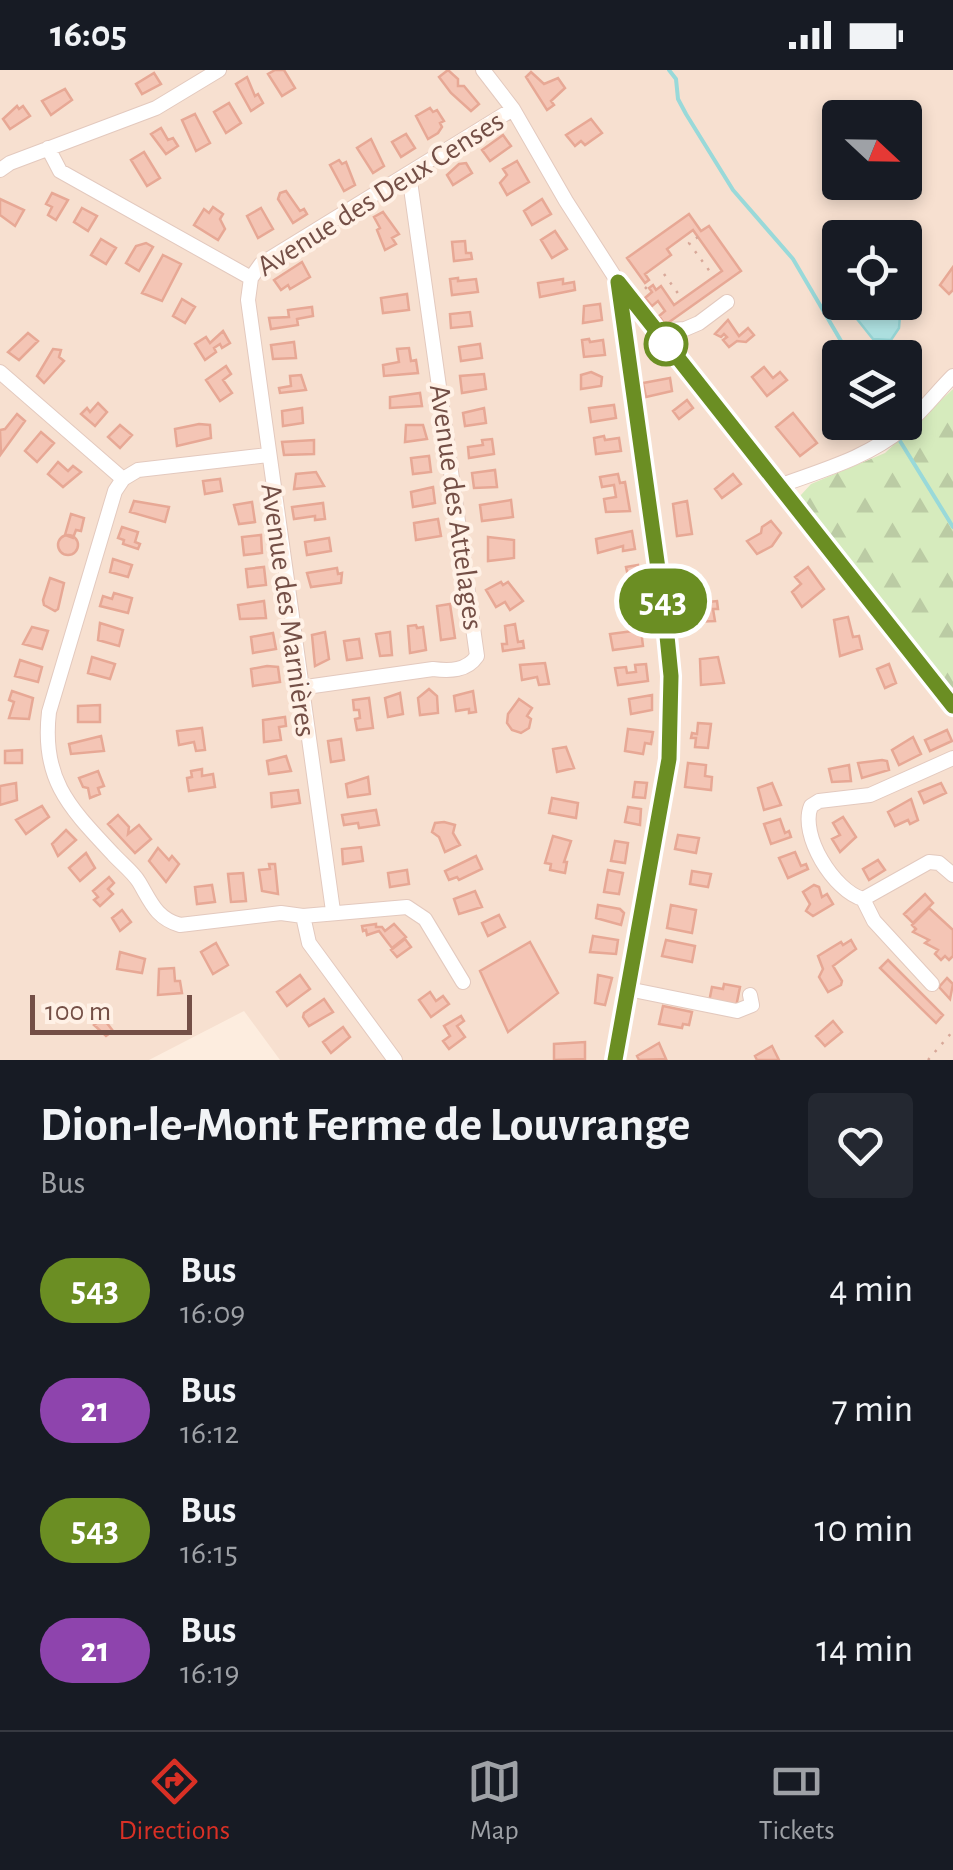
<!DOCTYPE html>
<meta charset="utf-8">
<style>
body{margin:0;font-family:"Alegreya Sans",sans-serif;background:#242831;color:#f1f3f6;height:100vh;display:flex;flex-direction:column;font-size:38px;white-space:nowrap}
*{box-sizing:border-box;margin:0}
p{font-size:32px;color:#9ea1a6}
.icon{flex:none;width:55px;height:55px;fill:none;stroke:currentColor;stroke-width:2;stroke-linecap:round;stroke-linejoin:round}
.map{position:relative;height:990px;overflow:hidden}
.panel{display:flex;flex-direction:column;background:#171b24;flex:1}
.panel>*{flex:none}
.badge{padding:0 20px;border-radius:32px;font-size:35px;line-height:65px}
.needle{width:65px;rotate:112deg}
.controls{position:absolute;left:822px;top:30px;display:grid;gap:20px}
.controls a{display:grid;place-items:center;width:100px;height:100px;border-radius:10px;background:#171b24;box-shadow:0 5px 15px #0003;font-size:50px}
.scale{position:absolute;left:30px;bottom:25px;width:162px;box-sizing:border-box;padding-left:10px;border:5px solid #744f46;border-top:0;font-size:28px;line-height:35px;white-space:nowrap;color:#744f46;-webkit-text-stroke:8px #fff1e6;paint-order:stroke}
.map>.badge{position:absolute;translate:-50% -50%;box-shadow:0 0 0 5px #fff}
.round{display:grid;place-items:center;flex:none;width:105px;height:105px;border-radius:10px;background:#242831}
.overview{display:flex;align-items:center;justify-content:space-between;height:170px;padding:0 40px}
h1{font-size:48px;font-weight:700;line-height:75px}
ul{padding:0;list-style:none}
li{display:flex;align-items:center;gap:30px;height:120px;padding:0 40px}
li div{flex:1}
li b{display:block;font-size:38px}
li em{font-style:normal}
li .badge{min-width:110px;font-weight:700;text-align:center}
.status{display:flex;justify-content:space-between;align-items:center;height:70px;padding:0 50px;background:#171b24;direction:ltr}
.status svg{height:28px;fill:currentColor}
.dock{display:flex;justify-content:space-around;align-items:center;height:140px;border-top:2px solid #363941;background:#171b24;font-size:28px;color:#9ea1a6}
.dock a{display:grid;justify-items:center;gap:5px}
.dock .on{color:#d93025}
.map>svg:first-child{display:block}
</style>
<div class="status"><b>16:05</b><svg viewBox="0 0 49 12"><path d="M0 12V9h3v3zM5 12V6h3v6zM10 12V3h3v9zM15 12V0h3v12zM26 1h20v11H26zM47 4h2v5h-2z"/></svg></div>
<div class="map">
<svg width="953" height="990" viewBox="0 0 953 990">
<defs>
<pattern id="forest-firs" width="22" height="20" patternUnits="userSpaceOnUse" patternTransform="scale(2.5)"><rect width="22" height="20" fill="#d6ebbd"/><path d="M5 1l3.5 6h-7zM16 11l3.5 6h-7z" fill="#bbcba4"/></pattern>
</defs>
<rect width="100%" height="100%" fill="#fdeddf"/>
<!-- residential -->
<path fill="#f7e0d0" fill-rule="evenodd" d="M0,0H953V313L905,349V288H840V352L900,353L880,367L842,387L767,413L953,648V990H280L244,941L149,990H0ZM840,48H905V112H840ZM840,168H905V232H840Z"/>
<!-- forest -->
<path fill="url(#forest-firs)" d="M953,319V620L800,426L811,414L885,383Z"/>
<!-- water -->
<path fill="#b3e7e7" stroke="#99d9d9" stroke-width="2.5" d="M852,233H901L899,258L891,270L873,269L853,244Z"/>
<g fill="none" stroke-linecap="round" stroke-linejoin="round">
<!-- stream -->
<path stroke="#99d9d9" stroke-width="4" d="M669,0L676,9L678,29L686,44L733,120L793,189L851,288
M900,371L953,457"/>
</g>
<!-- building -->
<path fill="#f4c5b5" stroke="#e7a895" stroke-width="2.5" d="M275,0H284L295,18L282,26L268,4Z
M448,0L458,9V16H464L479,34L471,41L451,23L439,7Z
M531,2L544,14L558,8L565,18L551,31L554,35L547,40L526,7Z
M154,3L161,14L142,24L136,14Z
M247,7L255,26L258,24L263,33L251,41L236,14Z
M65,19L72,30L51,45L42,31Z
M229,33L241,53L226,63L214,42Z
M17,36L19,39L23,36L30,46L10,59L3,49Z
M430,38L433,42L437,40L444,51L440,53L442,57L438,63L428,69L416,46Z
M195,44L210,73L196,81L182,50Z
M591,49L602,63L585,75L581,71L575,76L566,65Z
M161,58L168,70L173,68L178,76L166,84L151,64Z
M406,64L415,78L401,87L392,72Z
M503,65L511,76L490,91L482,80Z
M371,69L384,96L373,103L357,78Z
M144,82L160,108L147,116L131,90Z
M339,90L342,94L346,92L355,115L344,121L330,95Z
M517,91L529,112L507,125L500,113L507,105L503,99Z
M466,93L472,103L453,115L447,105L459,94Z
M286,121L300,141L304,139L307,144L293,153L278,129L280,123Z
M52,123L68,130L56,150L48,145L52,137L46,134Z
M0,129L24,140L15,156L0,145Z
M542,129L551,144L532,155L524,141Z
M213,137L223,144L220,149L225,159L218,170L194,155L204,139L209,143Z
M82,138L97,146L88,161L74,152Z
M261,138L273,159L258,168L247,146Z
M383,142L399,164L392,168L396,174L385,180L377,160L380,158L374,147Z
M689,144L701,161L709,156L741,201L665,255L659,246L665,241L658,231L652,236L645,228L652,222L649,218L653,215L656,220L661,216L674,235L722,201L693,160L667,179L671,185L645,204L649,210L645,213L627,188Z
M555,161L567,179L552,188L541,170Z
M101,169L116,178L106,194L91,185Z
M465,171L466,183H471L472,189L454,191L452,172Z
M146,173L153,177L139,201L126,193L136,176Z
M163,185L181,194L162,231L142,223Z
M302,192L310,207L290,219L288,215L281,220L274,210Z
M953,197V220L949,224L940,215Z
M458,208V211L476,209L478,222L452,225L450,209Z
M563,209V214L574,212L575,220L540,227L538,213Z
M407,224L409,240L383,243L381,228Z
M182,229L195,237L185,253L173,246Z
M600,234L602,250L583,253L584,236Z
M312,237L313,246L297,249L298,255L271,259L269,248L289,247L288,240Z
M470,242L472,256L451,258L450,244Z
M728,250L739,266L748,258L754,265L746,272L737,271L729,277L723,270L727,267L724,264L721,267L715,264Z
M223,261L230,273L222,278L220,274L214,278L216,282L205,290L195,274L206,267L210,273Z
M28,263L38,271L19,290L8,282Z
M589,269L590,272L603,270L605,285L584,287L582,270Z
M294,272L296,288L273,289L271,275Z
M480,274L482,288L461,291L459,277Z
M409,278L411,291L416,290L418,303L384,306L383,295L399,292L397,279Z
M53,279L61,280L59,287L64,291L44,313L37,306Z
M226,296L231,304L223,310L232,323L220,331L206,310Z
M764,297L773,308L780,302L787,310L767,326L752,307Z
M591,302L602,307L601,316L581,319V305Z
M484,304L486,319L462,323L460,306Z
M301,305L306,320L280,323L279,318L291,316L290,306Z
M670,308L672,321L646,327L643,313Z
M420,323L422,336L390,338V327Z
M687,330L693,338L679,349L673,341Z
M98,333L107,342L95,356L81,344L87,338L90,342Z
M614,335L616,348L591,352L589,338Z
M302,338L303,353L283,356L282,341Z
M484,338L486,353L465,356L463,343Z
M793,343L817,373L800,386L776,357Z
M17,344L25,351L1,384L0,360L5,359Z
M199,354L210,355L211,368L177,376L175,359Z
M120,355L132,365L120,378L108,367Z
M406,355H423L427,369L405,372Z
M41,362L54,373L37,392L25,381Z
M604,366L605,370L619,368L621,381L596,384L594,368Z
M492,369L494,384L469,388L468,377L483,375L482,370Z
M314,370V384L284,385L282,372Z
M429,386L431,402L413,404L411,388Z
M58,392L68,401L73,396L81,402L63,417L48,404Z
M495,400L497,417L474,418L472,403Z
M316,402L324,416L294,419L296,404Z
M618,404L620,413L625,412L630,441L606,442L604,429L616,427L614,415L602,417L600,407Z
M733,404L741,414L722,428L715,419Z
M220,409L222,421L205,424L203,411Z
M433,417L435,433L413,437L411,422Z
M511,430L513,447L482,451L480,435Z
M134,431L169,437L165,452L130,442Z
M687,431L692,464L677,466L673,434Z
M252,432L255,452L239,454L234,435Z
M323,433L325,449L315,450V446L294,449L292,437Z
M71,444L84,448L81,461L76,460L73,468L65,465Z
M438,449L441,466L416,470L414,453Z
M771,451L781,463L772,476L757,484L747,471L761,463L762,457Z
M122,457L138,462L135,472L140,474L138,479L123,474L124,470L118,468Z
M632,461L635,479L623,481V476L598,483L596,469Z
M261,465L262,483L244,485L242,467Z
M58 475a10 10 0 1 1 20 0a10 10 0 1 1-20 0Z
M488,467L514,470V488L488,491Z
M329,468L331,481L307,485L305,472Z
M113,489L132,495L128,507L110,502Z
M638,495L640,510L629,511L626,497Z
M264,497L266,515L248,517L246,499Z
M808,497L824,519L802,537L792,522L801,514L795,507Z
M337,498L338,504L342,503L341,513L311,517L307,503Z
M50,508L64,513L58,539L55,541L44,535L43,530Z
M501,512L503,515L508,512L523,531L510,540L505,532L496,537L486,520Z
M114,523L132,528L128,543L100,536L103,526L112,529Z
M632,527V533L643,531L644,542L623,545L621,529Z
M264,531L266,548L240,549L238,535Z
M717,531L718,539H713L715,551L690,552L688,539L698,537V533Z
M450,534L455,568L441,570L437,536Z
M848,547L853,567L859,566L862,579L840,586L834,550Z
M100,553L123,560L119,576L98,570Z
M515,554L518,572L523,571L524,578L503,581L502,574H507L505,556Z
M416,555L417,558L423,557L426,580L410,583L408,556Z
M32,557L48,561L42,579L23,574Z
M641,560L643,576L613,580L610,564Z
M325,562L329,589L315,596L312,565Z
M390,562L392,585L380,586L376,564Z
M273,563L276,579L253,583L251,567Z
M359,569L362,588L347,590L344,571Z
M92,587L115,594L110,609L88,603Z
M718,587L724,613L701,615L700,589Z
M20,590L42,597L38,612L15,606Z
M545,593L549,614L539,615L537,607L522,610L520,595Z
M646,594L648,611L618,615L615,598L626,597L627,603L636,602L635,595Z
M889,594L896,613L885,618L877,599Z
M267,596L278,597L280,612L253,616L251,599Z
M429,619L437,626L438,643L420,645L418,628Z
M12,621L33,628L29,649L9,648L14,632L9,630Z
M473,621L476,642L469,643V639L456,641L454,626Z
M400,623L403,644L388,647L385,628Z
M652,625V640L631,644L629,629Z
M369,628L373,658L357,660L355,649L360,648L359,640H354L353,630Z
M519,629L532,638L527,646L531,649L529,658L521,663L512,660L507,653L508,644Z
M100,635V652H78V636Z
M285,647L286,656L279,657L281,670L264,672L263,650Z
M698,653L711,654L708,678L695,677L696,668H691L692,663L697,664Z
M202,658L205,680L196,681L194,672L179,675L177,661Z
M628,659L653,662L651,674L645,673L643,684L625,681Z
M947,660L952,671L930,681L925,670Z
M101,666L104,681L71,684L69,674Z
M913,667L921,684L899,695L892,680Z
M341,669L344,690L331,692L328,671Z
M566,677L574,698L557,702L553,679Z
M22,680V693H5V681Z
M286,686L291,701L269,704L267,691Z
M882,690L887,691L889,700L862,708L858,693Z
M688,693L706,695L705,706L712,707L711,720L685,717Z
M849,695L851,711L832,712L829,699Z
M202,699V706L213,704L215,717L189,721L187,708L192,707L191,701Z
M98,701L104,716L98,718L100,724L90,728L88,718L83,717L79,708Z
M368,707L370,724L348,727L346,714Z
M635,712L647,713L645,728L633,727Z
M16,713L17,730L0,735V716Z
M772,713L781,735L764,740L758,718Z
M941,713L946,723L924,733L919,722Z
M298,720L300,733L272,737L271,723Z
M552,728L578,733L576,748L549,743Z
M911,729L918,750L910,754L908,750L895,756L888,742Z
M42,736L49,747L26,764L16,750Z
M628,737L641,739L640,755L625,752Z
M376,740L379,755L359,758L358,753L344,755L342,745Z
M118,745L129,757L128,764L139,755L151,769L135,783L108,754Z
M843,747L856,767L840,782L832,769L840,765L833,753Z
M780,749L785,763L789,761L791,767L771,774L764,754Z
M444,752L455,755L453,763L460,775L445,782L439,767L432,762L435,753Z
M66,760L76,770L58,786L52,774Z
M678,765L699,768L696,783L675,779Z
M553,766L571,771L564,792H567L565,803L550,800L551,794L545,793Z
M615,771L628,773L625,793L611,791Z
M361,777L363,791L343,794L342,779Z
M158,778L169,790L172,786L179,794L166,812L149,791Z
M795,782L801,796L806,794L808,799L788,808L779,788Z
M86,783L95,798L80,811L69,798Z
M476,786L482,799L459,810L457,807L449,810L445,801Z
M878,790L885,800L869,810L863,799Z
M269,794H275L278,824L262,821L259,800L270,799Z
M407,800L409,814L390,817L388,803Z
M608,800L623,803L619,824L604,822Z
M692,801L711,804L708,817L690,814Z
M243,803L246,831L231,832L228,804Z
M109,807L114,813L108,819L113,824L100,836L94,830L98,827L93,821Z
M212,815L215,832L197,834L195,817Z
M814,815L819,817L822,827L827,824L833,834L813,846L806,841L810,834L803,822Z
M475,821L482,837L459,844L454,829Z
M925,824L933,833L913,853L904,844Z
M598,835L620,839L624,843L621,855L596,848Z
M671,835L696,840L692,863L667,858Z
M929,838L953,860V886L949,890L945,886L941,890L935,884L938,880L925,873L929,870L913,862L916,859L912,855Z
M122,840L131,852L120,861L112,848Z
M499,845L505,857L488,866L482,853Z
M376,854V857H382L385,861L394,854L406,867L392,878L379,861L367,865L366,860L363,861L362,856Z
M593,866L618,870L616,884L590,882Z
M405,869L411,877L397,887L391,880Z
M666,870L695,876L692,892L662,886Z
M851,870L856,879L833,896L842,911L841,915L828,922L819,907L823,899L818,886L841,872L843,875Z
M530,872L558,923L508,962L480,901Z
M216,873L228,895L213,904L201,882Z
M120,882L145,889L142,903L117,899Z
M888,890L943,945L936,953L880,898Z
M174,898L175,911H180L182,923L158,925L159,899Z
M300,905L310,919L287,936L277,922Z
M598,905L612,908L605,935L595,933Z
M947,908L953,914L950,929L939,917Z
M724,914L740,917L736,937L709,932L712,917L723,919Z
M430,922L436,931L443,926L449,934L431,947L419,930Z
M324,929L333,942L309,956L303,947L304,943Z
M663,936L692,942L689,955L683,954L682,958L659,954Z
M461,946L464,951L457,956L465,967L449,979L443,971L450,966L444,956Z
M103,948L113,961L106,966L94,955Z
M833,951L842,962L825,976L816,966Z
M343,957L350,967L331,983L323,972Z
M585,972V989L554,990V974Z
M659,973L666,989L639,990L637,986Z
M772,976L779,990H757L755,986Z"/>
<g fill="none" stroke-linecap="round" stroke-linejoin="round">
<defs>
<path id="minor" d="M483,0L513,39L566,131L618,212L953,636
M48,78L60,101L251,208
M0,100L10,93L156,38L219,0
M656,261L685,259L699,253L727,232
M0,302L123,409
M268,385L138,400L123,409L115,421L49,642C41,710 70,738 113,784C121,793 133,802 139,812C151,832 156,848 180,855L281,843L303,846L407,837L425,849L463,912
M779,416C822,400 867,388 903,358C921,343 936,323 953,306
M299,618L433,599C450,601 467,601 477,586L409,104
M863,829L929,792L939,793L953,805
M333,841L248,230L251,208L261,194L513,39
M303,846L309,873L395,990
M932,914L874,851L863,829C834,821 799,765 811,736L819,731L870,725L953,688
M628,919L737,941L752,935L750,925
M615,990L669,689L671,606L666,556L618,213"/>
</defs>
<!-- minor casing -->
<use href="#minor" stroke="#e3c9be" stroke-width="16"/>
<!-- path -->
<path stroke="#d8a899" stroke-width="2.5" stroke-dasharray="2.5 8" stroke-linecap="butt" d="M698,167L689,173L714,207
M664,204L682,229
M645,217L651,223
M928,990L953,961"/>
<!-- minor -->
<use href="#minor" stroke="#fff" stroke-width="14"/>
</g>
<g fill="none" stroke-linecap="round" stroke-linejoin="round">
<defs>
<path id="line" d="M615,990L669,689L671,606L666,556L618,212L953,636"/>
</defs>
<!-- line casing -->
<use href="#line" stroke="#fff" stroke-width="22"/>
<!-- line -->
<use href="#line" stroke="#6b8e23" stroke-width="15"/>
</g>
<!-- markers -->
<circle fill="#fff" stroke="#6b8e23" stroke-width="5" cx="666" cy="274" r="20"/>
<g text-anchor="middle" stroke-width="8" stroke-linejoin="round" paint-order="stroke">
<!-- street labels -->
<g font-size="30" fill="#744f46" stroke="#fff1e6">
<text transform="translate(380 123) rotate(-32)" y="10">Avenue des Deux Censes</text>
<text transform="translate(457 437) rotate(82)" y="10">Avenue des Attelages</text>
<text transform="translate(289 540) rotate(82)" y="10">Avenue des Marnières</text>
</g>
</g>
</svg>
<div class="controls">
<a><svg class="needle" viewBox="-14 -14 28 28"><path d="M0-13l5 13h-10z" fill="#e53935"/><path d="M0 13l5-13h-10z" fill="#9ea1a6"/></svg></a>
<a><svg class="icon" aria-label="locate" viewBox="0 0 24 24"><circle cx="12" cy="12" r="6"/><path d="M12 2v4M12 18v4M2 12h4M18 12h4"/></svg></a>
<a><svg class="icon" aria-label="layers" viewBox="0 0 24 24"><path d="M12 4l9 5-9 5-9-5zM3 14l9 5 9-5"/></svg></a>
</div>
<div class="scale">100 m</div>
<b class="badge" style="left:663px;top:531px;background:#6b8e23;color:#fff">543</b>
</div>
<section class="panel">
<div class="overview"><div><h1>Dion-le-Mont Ferme de Louvrange</h1><p>Bus</p></div><a class="round"><svg class="icon" aria-label="heart" viewBox="0 0 24 24"><path d="M12 20l-8-8c-3-5 5-10 8-4 3-6 11-1 8 4z"/></svg></a></div>
<ul>
<li><span class="badge" style="background:#6b8e23;color:#fff">543</span><div><b>Bus</b><p>16:09</p></div><em>4 min</em></li>
<li><span class="badge" style="background:#8e44ad;color:#fff">21</span><div><b>Bus</b><p>16:12</p></div><em>7 min</em></li>
<li><span class="badge" style="background:#6b8e23;color:#fff">543</span><div><b>Bus</b><p>16:15</p></div><em>10 min</em></li>
<li><span class="badge" style="background:#8e44ad;color:#fff">21</span><div><b>Bus</b><p>16:19</p></div><em>14 min</em></li>
</ul>
</section>
<nav class="dock">
<a class="on"><svg class="icon" aria-label="directions" viewBox="0 0 24 24"><path d="M12 3l9 9-9 9-9-9zM9 14v-3h6M13 9l2 2-2 2"/></svg>Directions</a>
<a><svg class="icon" aria-label="map" viewBox="0 0 24 24"><path d="M3 6l6-2 6 2 6-2v14l-6 2-6-2-6 2zM9 4v14M15 6v14"/></svg>Map</a>
<a><svg class="icon" aria-label="tickets" viewBox="0 0 24 24"><path d="M3 7h18v10H3zM15 7v10"/></svg>Tickets</a>
</nav>
